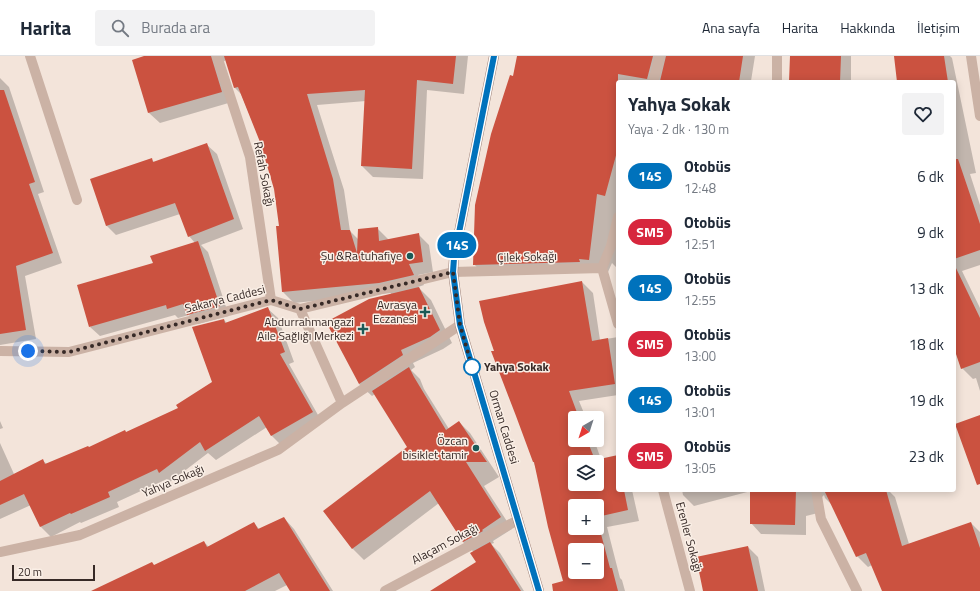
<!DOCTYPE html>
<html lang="tr">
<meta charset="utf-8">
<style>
body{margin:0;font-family:"Titillium Web",sans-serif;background:#f2f2f3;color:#1f2937;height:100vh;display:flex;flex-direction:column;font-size:15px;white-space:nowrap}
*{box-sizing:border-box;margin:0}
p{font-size:13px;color:#747a83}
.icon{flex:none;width:22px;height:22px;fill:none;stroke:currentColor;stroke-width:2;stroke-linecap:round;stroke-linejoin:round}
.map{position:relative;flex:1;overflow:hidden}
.sheet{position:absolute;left:616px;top:24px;width:340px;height:412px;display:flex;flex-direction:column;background:#fff;border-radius:4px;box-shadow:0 2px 10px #0003}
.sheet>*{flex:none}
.badge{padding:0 8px;border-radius:13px;font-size:14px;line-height:26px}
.needle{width:26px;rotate:219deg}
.fabs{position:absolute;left:568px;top:355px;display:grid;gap:8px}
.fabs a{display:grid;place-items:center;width:36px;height:36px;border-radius:4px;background:#fff;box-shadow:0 2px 10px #0003;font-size:20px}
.scale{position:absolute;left:12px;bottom:10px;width:83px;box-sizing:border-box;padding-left:4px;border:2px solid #372a27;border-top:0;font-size:11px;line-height:14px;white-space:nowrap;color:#372a27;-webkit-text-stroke:3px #faefe6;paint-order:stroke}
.you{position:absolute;width:20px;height:20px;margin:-10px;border:3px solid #fff;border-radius:50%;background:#1a73e8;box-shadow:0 0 0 6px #1a73e833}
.map>.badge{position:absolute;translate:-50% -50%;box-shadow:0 0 0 2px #fff}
.round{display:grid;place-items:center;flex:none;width:42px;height:42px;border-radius:4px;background:#f2f2f3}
.head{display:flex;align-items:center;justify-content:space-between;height:68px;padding:0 12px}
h1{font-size:19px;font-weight:700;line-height:30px}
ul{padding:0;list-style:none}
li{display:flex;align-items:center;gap:12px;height:56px;padding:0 12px}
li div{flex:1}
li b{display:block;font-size:15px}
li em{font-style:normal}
li .badge{min-width:44px;font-weight:700;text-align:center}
header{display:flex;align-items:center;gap:24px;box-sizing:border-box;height:56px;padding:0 20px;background:#fff;border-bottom:1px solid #e0e1e3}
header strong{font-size:19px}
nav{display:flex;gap:22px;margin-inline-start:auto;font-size:14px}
.search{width:280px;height:36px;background:#f2f2f3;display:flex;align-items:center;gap:10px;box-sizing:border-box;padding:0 14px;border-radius:4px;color:#747a83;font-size:15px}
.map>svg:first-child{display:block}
</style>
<header>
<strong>Harita</strong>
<div class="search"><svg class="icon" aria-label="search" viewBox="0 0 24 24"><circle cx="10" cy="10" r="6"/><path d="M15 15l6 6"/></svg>Burada ara</div>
<nav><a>Ana sayfa</a><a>Harita</a><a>Hakkında</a><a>İletişim</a></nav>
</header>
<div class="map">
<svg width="980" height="535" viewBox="0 0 980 535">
<rect width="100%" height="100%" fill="#f3e4da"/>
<!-- shadow -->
<path fill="#0003" fill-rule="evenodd" d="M147,0H468L464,38L427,34L423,123L373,121L362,110L366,45L317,49L344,134L350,175L359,184L377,172L389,184L418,178L429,189L433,216L418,219L424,229L418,231L431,244L452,287L443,293L413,307L415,311L411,314L420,323L424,333L449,373L459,366L470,377L499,421L484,430L512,473L493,485L494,487L491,488L500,497L524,535H448L477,507L474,496L463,486L439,447L364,504L353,493L324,455L408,391L375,338L372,340L359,328L391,237L294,247L283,236L281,171L275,132L261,86L241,38L235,32L226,4L223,6L232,46L160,67L149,57Z
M518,0H755L751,25L756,26H618V213L612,207L608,216L589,214L484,219L474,208Z
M791,0H851V26H790Z
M895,0H950L952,2L976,117L970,118L980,149V209L962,215L980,252V335L976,322L973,323L962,312L954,289V26H898Z
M0,22L9,31L44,136L38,138L62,207L25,220L36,283L0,289Z
M207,89L217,98L243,173L201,189L208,196L229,260L198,268L189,259L178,262L175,259L100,280L90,271L154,208L195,187L189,180L180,158L116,179L106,169L151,103L155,107Z
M582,226L593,237L600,284L618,281V339L579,345L586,362H575V384H594L601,403L618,402V434H632L639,465L607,471L620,522L622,524L625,535H574L579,532L517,360L495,295ZM575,406H597V428H575ZM575,450H597V472H575ZM575,494H597V516H575Z
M268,253L278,262L294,306L289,308L322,366L281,389L271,379L267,371L216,404L208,397L170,426L167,423L117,446L119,451L81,467L80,466L51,481L41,471L31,449L0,463V387L14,418L43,405L47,408L127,377L179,353L214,327L224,264L227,267Z
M0,365L3,372L0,373Z
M682,434H890V436L895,441L909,488L971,467L980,476V535H883L872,509L868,511L857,500L833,450L825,442L824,439L821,442L822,456L806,460V479L761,478L751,467V435L694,450L683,439Z
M284,462L294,473L333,535H291L287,529L275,535H110L155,510L204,486L209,491L254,467L260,474Z
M748,491L758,501L765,535H704Z"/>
<!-- building -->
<path fill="#cb5240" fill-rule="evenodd" d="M144,0H211L222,36L148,57L132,4Z
M224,0H456L453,28L417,24L412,113L361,110L365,34L307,38L333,123L341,174H350L357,197L358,173L378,171L379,185L419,177L423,206L409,208L414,219L379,227L282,236L276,170H279L274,133L260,86L238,31L234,32Z
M517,0H653L647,23L618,18V92L605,140L597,138L589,204L579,203L580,206L473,209L475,149L491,78L510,19L513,20Z
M666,0H743L739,26H665L660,25Z
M790,0H841L840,26H789Z
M894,0H944L948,26H897Z
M0,34H4L35,126L29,128L53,197L16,210L26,274L0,278Z
M207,87L234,163L188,181L175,147L106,170L90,123L152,102L153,106Z
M954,103H958L980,168V194L954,203Z
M198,185L220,250L187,259L183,248L167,253L166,249L89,271L77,229L153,207L150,200Z
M954,208L980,262V306L961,313L954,292Z
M582,225L592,285L608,282L615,328L569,335L579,362H575V384H587L595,404L618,399V434H624L628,454L597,461V450H575V472H597V463L610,512H612L618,535H553L552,528L563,525L548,471L534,406H533L516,360L491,295H494L484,266L479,245ZM575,406H597V428H575ZM575,494H597V516H575Z
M419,231L440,274L430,281L401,294L403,299L359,328L326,266L369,243Z
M268,251L285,296L280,298L313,356L271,380L259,360L205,395L200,386L159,417L157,413L108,436L110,441L71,458L70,457L40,471L24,438L0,449V425L43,403L45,408L88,390L89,391L125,374L126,376L178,352L176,349L212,326L192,271L224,263L225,267Z
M409,311L414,321L446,374L459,365L487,406H466L501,461L482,474L483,475L463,486L430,435L352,493L323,455L407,391L372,335Z
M980,359V428L977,429L955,368Z
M750,434H796L795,469L750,468Z
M824,434H886L902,490L971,466L980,492V535H882L866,497L856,501Z
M284,461L330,535H290L279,517L245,535H91L152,506L154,509L204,485L207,491L254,466L258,473Z
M490,486L521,535H430L476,506L470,497Z
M748,490L758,535H703L696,501Z"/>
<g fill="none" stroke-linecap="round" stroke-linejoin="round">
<!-- street -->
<path stroke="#cbb2a5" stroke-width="10" d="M30,0L77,144
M217,0L250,101L271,244
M777,0V26
M971,0L980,60
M653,26L660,0
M618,161L611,190L602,212L618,268
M300,253L342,347
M0,295L69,296L271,244L300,253L453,216L602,212
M663,434L690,535
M816,434L821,463L857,535
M0,496L80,479L278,394L342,347L460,269
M385,535L518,464"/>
<!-- secondary -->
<path stroke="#9f8177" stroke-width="10" d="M494,0L454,202L453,216L460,269L539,535"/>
</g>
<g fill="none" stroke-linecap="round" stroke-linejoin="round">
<defs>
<path id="line" d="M494,0L454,202L453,216L460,269L539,535"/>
</defs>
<!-- line casing -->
<use href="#line" stroke="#fff" stroke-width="9"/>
<!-- line -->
<use href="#line" stroke="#0072bc" stroke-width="6"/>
<!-- walk -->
<path stroke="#372a27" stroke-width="4" stroke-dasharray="0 7.2" d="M28,295L69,296L271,244L300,253L453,216L460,269L473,314L472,311"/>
</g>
<!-- markers -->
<g fill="#1b5a57" stroke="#faefe6" stroke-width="1.5">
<circle cx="410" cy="200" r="4"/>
<path d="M423 250h4v4h4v4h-4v4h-4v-4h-4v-4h4z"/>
<path d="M361 267h4v4h4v4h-4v4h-4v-4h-4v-4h4z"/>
<circle cx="476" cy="392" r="4"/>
</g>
<circle fill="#fff" stroke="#0072bc" stroke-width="2" cx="472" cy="311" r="8"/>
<g text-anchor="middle" stroke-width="3" stroke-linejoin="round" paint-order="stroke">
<!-- street labels -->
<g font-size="12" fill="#372a27" stroke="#faefe6">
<text transform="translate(264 118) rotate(79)" y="4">Refah Sokağı</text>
<text transform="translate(527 201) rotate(-2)" y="4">Çilek Sokağı</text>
<text transform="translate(225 243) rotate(-14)" y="4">Sakarya Caddesi</text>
<text transform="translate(504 371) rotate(73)" y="4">Orman Caddesi</text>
<text transform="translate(173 425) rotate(-23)" y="4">Yahya Sokağı</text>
<text transform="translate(689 481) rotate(75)" y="4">Erenler Sokağı</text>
<text transform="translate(445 488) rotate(-28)" y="4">Alaçam Sokağı</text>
</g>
<!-- poi labels -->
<g font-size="12" fill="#372a27" stroke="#faefe6" text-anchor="end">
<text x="402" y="204">Şu &amp;Ra tuhafiye</text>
<text x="417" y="253">Avrasya<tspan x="417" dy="14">Eczanesi</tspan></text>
<text x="354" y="270">Abdurrahmangazi<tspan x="354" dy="14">Aile Sağlığı Merkezi</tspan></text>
<text x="468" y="389">Özcan<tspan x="468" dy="14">bisiklet tamir</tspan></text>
</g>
<!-- stop labels -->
<g font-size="12" font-weight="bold" fill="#372a27" stroke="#faefe6" text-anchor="start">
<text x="484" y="315">Yahya Sokak</text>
</g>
</g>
</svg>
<div class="fabs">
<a><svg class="needle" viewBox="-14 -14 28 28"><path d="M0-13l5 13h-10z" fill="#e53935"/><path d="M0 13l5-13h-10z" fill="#747a83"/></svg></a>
<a><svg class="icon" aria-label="layers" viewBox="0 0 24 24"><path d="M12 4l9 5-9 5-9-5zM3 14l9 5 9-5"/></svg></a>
<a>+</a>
<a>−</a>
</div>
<div class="scale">20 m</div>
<div class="you" style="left:28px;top:295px"></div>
<b class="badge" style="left:457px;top:189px;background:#0072bc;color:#fff">14S</b>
<section class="sheet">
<div class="head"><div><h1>Yahya Sokak</h1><p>Yaya · 2 dk · 130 m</p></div><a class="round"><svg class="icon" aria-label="heart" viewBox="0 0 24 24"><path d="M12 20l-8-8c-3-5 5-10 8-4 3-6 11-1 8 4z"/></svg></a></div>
<ul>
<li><span class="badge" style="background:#0072bc;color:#fff">14S</span><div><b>Otobüs</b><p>12:48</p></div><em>6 dk</em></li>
<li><span class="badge" style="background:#d7263d;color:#fff">SM5</span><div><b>Otobüs</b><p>12:51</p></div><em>9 dk</em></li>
<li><span class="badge" style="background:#0072bc;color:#fff">14S</span><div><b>Otobüs</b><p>12:55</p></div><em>13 dk</em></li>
<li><span class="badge" style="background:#d7263d;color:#fff">SM5</span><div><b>Otobüs</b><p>13:00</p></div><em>18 dk</em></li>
<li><span class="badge" style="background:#0072bc;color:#fff">14S</span><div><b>Otobüs</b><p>13:01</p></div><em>19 dk</em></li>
<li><span class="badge" style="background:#d7263d;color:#fff">SM5</span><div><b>Otobüs</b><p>13:05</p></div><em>23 dk</em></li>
</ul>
</section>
</div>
